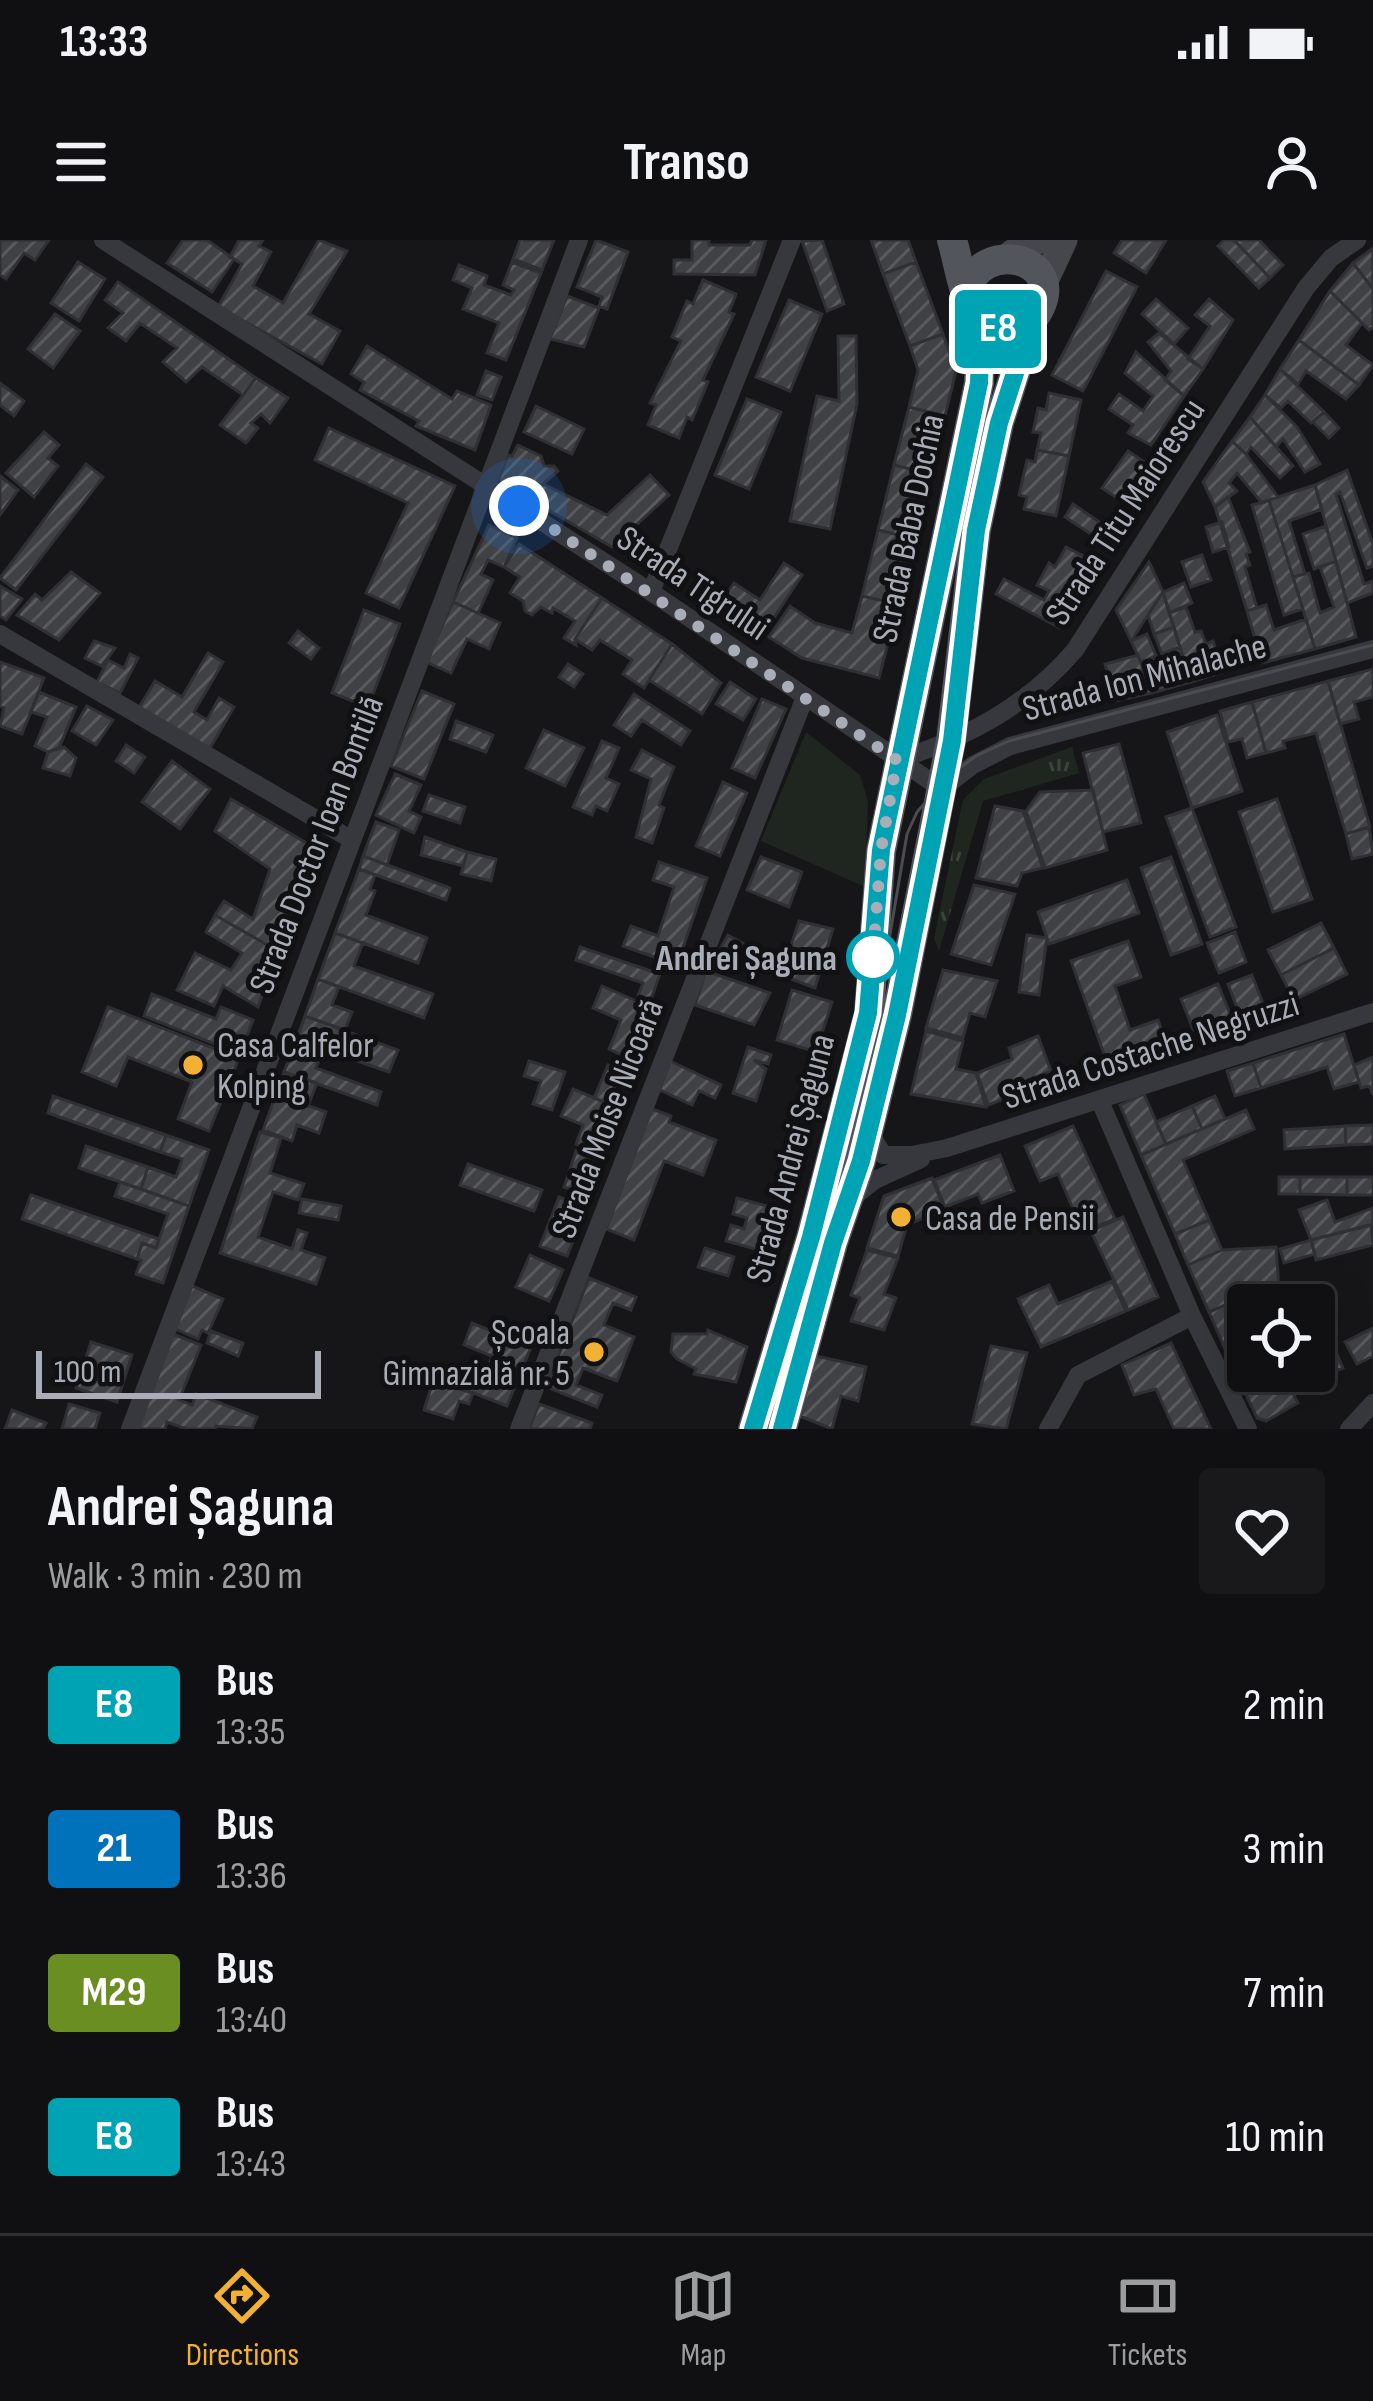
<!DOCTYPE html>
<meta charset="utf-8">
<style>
body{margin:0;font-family:"Sofia Sans Condensed",sans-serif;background:#19191b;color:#f1f3f6;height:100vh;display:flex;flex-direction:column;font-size:45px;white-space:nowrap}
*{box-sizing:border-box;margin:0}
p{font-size:39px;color:#9c9d9f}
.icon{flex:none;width:66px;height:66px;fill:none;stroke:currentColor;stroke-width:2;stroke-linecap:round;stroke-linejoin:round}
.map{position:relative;height:1189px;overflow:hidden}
.details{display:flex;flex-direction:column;background:#101012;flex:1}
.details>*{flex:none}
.badge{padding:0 24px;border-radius:9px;font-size:42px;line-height:78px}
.tools{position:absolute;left:1227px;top:1044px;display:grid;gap:24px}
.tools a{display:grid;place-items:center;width:108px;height:108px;border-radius:12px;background:#101012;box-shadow:0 12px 48px #0002,0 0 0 3px #303032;font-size:60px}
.scale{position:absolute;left:36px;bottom:30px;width:285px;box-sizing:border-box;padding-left:12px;border:6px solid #a8adb8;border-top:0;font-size:33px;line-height:42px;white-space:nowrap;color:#a8adb8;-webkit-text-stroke:9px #111113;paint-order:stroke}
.you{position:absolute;width:60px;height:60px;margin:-30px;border:9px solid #fff;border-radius:50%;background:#1a73e8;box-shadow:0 0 0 18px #1a73e833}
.map>.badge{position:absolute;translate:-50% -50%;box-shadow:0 0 0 6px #fff}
.round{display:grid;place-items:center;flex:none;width:126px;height:126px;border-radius:12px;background:#19191b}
.head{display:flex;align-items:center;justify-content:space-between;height:204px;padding:0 48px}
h1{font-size:57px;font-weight:700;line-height:90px}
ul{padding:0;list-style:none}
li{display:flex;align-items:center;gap:36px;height:144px;padding:0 48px}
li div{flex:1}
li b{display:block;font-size:45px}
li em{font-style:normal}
li .badge{min-width:132px;font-weight:700;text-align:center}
.status{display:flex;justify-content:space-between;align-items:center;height:84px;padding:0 60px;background:#101012;direction:ltr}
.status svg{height:33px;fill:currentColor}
header{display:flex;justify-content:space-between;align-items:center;height:156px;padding:0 48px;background:#101012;font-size:54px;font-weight:700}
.menu{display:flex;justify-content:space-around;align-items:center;height:168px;border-top:3px solid #303032;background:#101012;font-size:33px;color:#9c9d9f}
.menu a{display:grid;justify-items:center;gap:6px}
.menu .current{color:#f2b134}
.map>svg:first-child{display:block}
</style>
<div class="status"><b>13:33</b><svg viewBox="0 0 49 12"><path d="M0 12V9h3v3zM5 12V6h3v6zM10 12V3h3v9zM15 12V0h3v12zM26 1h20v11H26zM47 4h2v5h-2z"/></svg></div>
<header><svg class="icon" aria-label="menu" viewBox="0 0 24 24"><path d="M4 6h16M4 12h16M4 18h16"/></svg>Transo<svg class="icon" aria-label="person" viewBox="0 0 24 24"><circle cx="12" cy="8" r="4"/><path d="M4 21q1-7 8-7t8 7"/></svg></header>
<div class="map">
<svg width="1373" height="1189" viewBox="0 0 1373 1189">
<defs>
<pattern id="park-tufts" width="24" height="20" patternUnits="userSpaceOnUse" patternTransform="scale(3)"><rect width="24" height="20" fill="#1e261f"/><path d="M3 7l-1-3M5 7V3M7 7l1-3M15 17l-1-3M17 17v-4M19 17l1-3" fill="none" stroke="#3c433d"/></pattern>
<pattern id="building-hatch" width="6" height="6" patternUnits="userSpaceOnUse" patternTransform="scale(3)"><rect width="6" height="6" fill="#404145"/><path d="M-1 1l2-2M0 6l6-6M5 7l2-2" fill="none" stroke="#595a5e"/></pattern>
</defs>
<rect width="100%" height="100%" fill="#161618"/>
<!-- grass -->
<path fill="#1e261f" d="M806,492L860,535L868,561L865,647L761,601Z"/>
<!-- park -->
<path fill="url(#park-tufts)" d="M1072,507L1079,533L983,561L939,711L934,698L963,560L984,539Z"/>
<!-- building -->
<path fill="url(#building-hatch)" stroke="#303034" stroke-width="3" d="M0,0H49L35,20L24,13L6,39L0,35Z
M183,0H207L234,19L212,52L167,23Z
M239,0H263L259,6L271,12L253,46L283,63L319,0L347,11L309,74L340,91L322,124L218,67L242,24L230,17Z
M520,0H554L542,30L513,19Z
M596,0L628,12L607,69L599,66L602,57L577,47Z
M692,0H709V5H750L752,0H766L755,35L674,34V20H692Z
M822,0L844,64L827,71L802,1Z
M871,0H908L916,22L883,34Z
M1122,0H1166L1146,33L1114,13Z
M1224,0H1234L1270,38L1259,48L1218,6Z
M1234,0H1259L1283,25L1270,38Z
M1373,8V49L1353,23Z
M78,22L105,39L79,81L51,63Z
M512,22L541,33L506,120L487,113L499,83L463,69L472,48L453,40L459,25L487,36L484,45L511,55L514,50L503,45Z
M916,22L943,94L910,106L883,34Z
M1353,23L1373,49V87L1369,90L1330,51Z
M1106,31L1137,47L1083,151L1052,135Z
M703,40L736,54L729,72L734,74L703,140L708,142L692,180L687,177L679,198L648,185L656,165L650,163L681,101L672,97L687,61L693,64Z
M118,42L256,138L243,155L202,127L186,142L163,122L177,108L140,83L126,101L108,88L123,73L105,60Z
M1330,51L1362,83L1346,105L1373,125L1359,145L1299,100Z
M567,56L599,68L584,107L550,99Z
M1156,59L1188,88L1174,104L1142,74Z
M1209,59L1233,80L1203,129L1188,119L1210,86L1195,75Z
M789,60L822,74L790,151L756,137Z
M55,74L80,91L53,128L28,109Z
M1159,93L1203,129L1184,156L1165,140L1171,131L1148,102Z
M943,94L956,131L945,176L909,167L918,130L910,106Z
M838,96H856L857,164L830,289L790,281L817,156L839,161Z
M1299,100L1359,145L1346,159L1306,131L1298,144L1280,129Z
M367,106L452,159L457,151L491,165L475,210L416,186L419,181L360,150L364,142L351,134Z
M1136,112L1184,156L1151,205L1128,193L1133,185L1109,169L1119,154L1143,171L1153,156L1125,133Z
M1280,129L1324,172L1311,183L1288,161L1281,168L1265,155Z
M486,131L501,137L492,160L477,155Z
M256,138L288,158L270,183L261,174L251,183L258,188L246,203L220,185Z
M0,143L24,161L14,176L0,165Z
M1049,153L1081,160L1069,216L1037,210L1041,193L1033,192L1038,168L1046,170Z
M1265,155L1297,187L1320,224L1305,232L1283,199L1276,207L1250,177Z
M747,159L781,172L749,249L715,235Z
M536,166L584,189L572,214L524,192Z
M909,167L945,176L930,234L894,225Z
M1324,172L1339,188L1329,198L1313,182Z
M1250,177L1293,226L1280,238L1251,207L1246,214L1232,201Z
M329,188L455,246L399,368L366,353L408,263L315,220Z
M44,192L59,205L48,218L58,226L34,257L6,233Z
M1232,201L1246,214L1278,257L1262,263L1237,233L1229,243L1237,251L1215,267L1203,242Z
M518,205L541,216L544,226H554L558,231L543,244L607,275L650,235L669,255L612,307L498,241L508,215L512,216Z
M1037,210L1069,216L1056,276L1024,269L1027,257L1019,255L1027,220L1035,222Z
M1128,211L1162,234L1137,271L1102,248Z
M86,224L103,237L16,350L0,338Z
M894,225L930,234L914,299L878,290Z
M1347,230L1373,304V326L1367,328L1340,252L1336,254L1364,344L1373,341V353L1347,363L1315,245Z
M0,236L18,250L0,275Z
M1315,245L1322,269L1289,281L1305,334L1293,337L1269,260Z
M1228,257L1250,312L1246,314L1250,325L1245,327L1257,368L1247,371L1215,267Z
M1269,260L1303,369L1284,375L1252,265Z
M1073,264L1111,290L1103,302L1065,277Z
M1222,282L1229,307L1213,312L1206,287Z
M489,285L517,298L504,327L488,320L481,334L493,340L478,373L453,362Z
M1326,286L1336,321L1314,329L1303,294Z
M878,290L914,299L898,364L862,356Z
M519,304L602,358L575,399L576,405L564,398L575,381L553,368L552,373L541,367L532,375L525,371L523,361L510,353L520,337L504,327Z
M1066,307L1095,322L1060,388L996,354L1004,339L1044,360L1049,351L1037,345L1049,323L1055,327Z
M1202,315L1211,340L1191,347L1182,322Z
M1336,321L1356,397L1315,409L1293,337L1309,333L1320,373L1334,367L1320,327Z
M1149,322L1163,352L1131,401L1116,370Z
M784,323L802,335L760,399L716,370L734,343L760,360Z
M71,332L100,353L59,400L17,375L35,354L42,360Z
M1184,343L1192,363L1169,373L1163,352Z
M0,346L22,359L6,380L0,376Z
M1163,352L1174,387L1154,394L1148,375Z
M862,356L898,364L879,438L802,418L769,397L790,366L815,383L852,393Z
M602,358L672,404L644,448L623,434L632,420L600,400L592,410L575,399Z
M453,362L500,383L489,409L467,399L451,433L426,422Z
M1266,365L1274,390L1306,379L1315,409L1262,423L1247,371Z
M1186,367L1195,392L1201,391L1206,404L1213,401L1223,432L1191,442L1169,373Z
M364,370L400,384L368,467L332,453Z
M1174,387L1180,407L1162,414L1154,394Z
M298,391L319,408L311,419L289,403Z
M1147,394L1156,416L1141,422L1131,401Z
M94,401L115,408L102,426L85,418Z
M672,404L721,443L702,474L649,440Z
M1180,407L1191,442L1152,453L1141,422L1156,416L1160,427L1166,424L1162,414Z
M208,413L223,422L194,472L207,480L219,458L234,467L209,510L138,469L155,441L182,457Z
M130,414L138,418L120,453L97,442L108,420L124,428Z
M1138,415L1152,453L1115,461L1105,424Z
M0,422L44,438L22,494L0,486L4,468L0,466Z
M568,424L583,434L574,447L559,437Z
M1373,429V457L1354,462L1359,479L1340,484L1328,441Z
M1328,441L1370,587L1346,594L1316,493L1283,501L1285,508L1266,513L1252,462Z
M730,442L756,459L743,480L716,464Z
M422,451L454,464L424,539L391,526Z
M39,452L76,467L59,508L48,512L35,506L47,477L31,472Z
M634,454L690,491L681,505L642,480L631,496L614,485Z
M762,459L786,469L755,538L732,528Z
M1252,462L1266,513L1247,518L1242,499L1228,502L1220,471Z
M87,466L113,480L96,505L72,491Z
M1217,475L1242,551L1192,568L1167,492Z
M456,481L493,495L486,512L450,499Z
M544,490L584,508L565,546L526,528Z
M602,501L619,508L606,538L619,544L607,571L596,566L592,575L573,567Z
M1119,504L1141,583L1103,592L1083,513Z
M126,505L145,517L134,533L116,521Z
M64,507L76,518L70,536L43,528L48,512Z
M642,510L674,527L659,565L664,568L652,603L636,597L651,539L631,530Z
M172,521L210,549L180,589L142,562Z
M395,534L421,545L409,571L421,577L414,593L376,575Z
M723,542L747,553L720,616L696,606Z
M1093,550L1107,610L1045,628L1026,571L1040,552Z
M429,555L465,567L460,583L423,571Z
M231,559L315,608L278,711L215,675L224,661L253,679L270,629L215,591Z
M1277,559L1312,659L1273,672L1239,572Z
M995,566L1023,571L1043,628L1022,633L1017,646L976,638Z
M1192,568L1236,687L1210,697L1166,577Z
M376,582L399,590L387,625L363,616Z
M1369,587L1373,614L1352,619L1346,594Z
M425,597L467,612L463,626L421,615Z
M467,612L496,619L491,641L461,634Z
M363,616L450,648L446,660L359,629Z
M761,617L802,632L789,667L747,650Z
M1171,617L1202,704L1171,715L1141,628Z
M659,622L707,638L677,725L623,706L631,686L658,696L674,647L653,640Z
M359,629L375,635L370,649L375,651L366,675L427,698L418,723L335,693Z
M1127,640L1139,673L1049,704L1038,672Z
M974,645L1015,654L991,725L951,714Z
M215,675L278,711L258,767L223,746L214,766L177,750L195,713L231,730L242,713L206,692Z
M799,681L833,689L815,748L781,735Z
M1321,683L1334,708L1281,735L1268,710Z
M1235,692L1246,722L1219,733L1207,703Z
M335,693L363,703L354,726L433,754L424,778L318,739Z
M728,695L744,704L732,725L712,723Z
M1027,695L1047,698L1039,755L1019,752Z
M1128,701L1141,737L1115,746L1130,790L1158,780L1170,813L1111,834L1071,721Z
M580,707L660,734L650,762L637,758L643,743L576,720Z
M1334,708L1347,734L1294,760L1281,735Z
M943,730L997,741L985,777L970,773L963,798L926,788Z
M706,731L770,753L754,785L695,765Z
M1252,735L1267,774L1243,783L1228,744Z
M318,739L339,747L332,765L352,772L345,790L305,776Z
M1218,744L1234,784L1197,799L1181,759Z
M602,746L657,770L635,821L609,809L621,780L593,768Z
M792,750L832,762L816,812L777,800Z
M152,754L216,779L221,767L253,780L240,814L144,776Z
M108,767L239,818L209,891L178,879L192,842L128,817L116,846L82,832Z
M305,776L398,810L389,832L323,809L316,828L381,852L377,865L284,832Z
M926,791L963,801L956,829L976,833L986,867L911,854Z
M1344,794L1359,842L1334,849L1327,827L1261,848L1253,823Z
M1038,796L1051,831L1030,839L1034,848L988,865L977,833L1012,819L1009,808Z
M748,807L771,815L768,824L754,820L766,829L756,861L733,853Z
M1373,817V855L1369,846L1361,848L1354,825Z
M668,820L721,845L715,858L699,851L692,865L656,848Z
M529,821L565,832L552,870L533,864L541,841L524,836Z
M1253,823L1261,848L1235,856L1227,831Z
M608,825L635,837L619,868L594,858Z
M284,832L317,843L308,866L276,854Z
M573,849L619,868L600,914L576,904L583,885L561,876Z
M276,854L326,872L319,893L297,885L292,901L263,890Z
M1144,854L1166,904L1141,915L1120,865Z
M53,856L166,895L160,912L48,873Z
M1215,856L1225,879L1202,889L1192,866Z
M1192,866L1202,889L1166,904L1156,882Z
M652,869L671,876L669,882L716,900L703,935L664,921L634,1000L606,989Z
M1246,870L1254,889L1183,920L1209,980L1175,994L1141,915Z
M1373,885V904L1346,905L1345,886Z
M1073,886L1115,979L1083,992L1058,934L1040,941L1025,906Z
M1345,886L1346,905L1285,909L1284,890Z
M260,892L281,898L270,933L304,944L298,960L273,952L258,997L292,1009L298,990L307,993L301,1010L325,1018L316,1044L220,1013Z
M166,895L209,910L189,966L141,949L148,927L176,937L182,919L160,912Z
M86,906L148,927L141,949L79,928Z
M576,911L601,920L588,955L564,947Z
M1000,915L1014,951L982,963L978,954L945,967L934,940Z
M468,924L542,950L534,971L460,945Z
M1279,937H1300V954H1279Z
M1300,937H1347V955L1300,954Z
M1347,937H1373V955H1347Z
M932,938L944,969L907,985L898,1016L867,1008L884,956Z
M120,942L189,966L163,1043L136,1034L141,1020L137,1019L142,1003L156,1008L168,974L115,956Z
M31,955L159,999L156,1008L142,1003L137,1019L22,979Z
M559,957L586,968L567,1016L540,1006Z
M737,958L785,971L773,1014L726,1001L731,985L744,989L747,978L733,974Z
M302,959L341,966L338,980L299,973Z
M1327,960L1335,982L1373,968V984L1311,1000L1299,970Z
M1123,977L1158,1057L1128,1070L1091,991Z
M1209,980L1222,1010L1188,1025L1175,994Z
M1371,985L1373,1005L1316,1020L1311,1000Z
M1311,1000L1315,1014L1284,1023L1280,1009Z
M1276,1007L1279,1048L1231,1049L1235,1061L1209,1072L1188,1025L1222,1010Z
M705,1008L734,1017L728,1036L698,1027Z
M867,1010L898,1018L884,1054L896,1058L884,1090L851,1081L860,1058L851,1055Z
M530,1015L563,1030L549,1061L516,1047Z
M589,1038L636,1057L631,1070L613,1063L604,1085L634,1097L617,1141L583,1128L576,1145L602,1155L597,1167L546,1147Z
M1112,1041L1126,1071L1041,1107L1018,1059L1049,1045L1058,1064Z
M190,1045L223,1059L208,1093L202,1090L198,1099L171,1087Z
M1235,1061L1243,1079L1248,1076V1118L1232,1125L1209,1072Z
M472,1083L531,1107L507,1166L463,1149L471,1130L485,1135L492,1116L464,1105Z
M1373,1088V1116L1357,1124L1345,1102Z
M708,1090L747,1107L736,1142L694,1134L696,1129L677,1119L671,1112L673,1094H707Z
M211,1091L243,1103L238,1116L207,1103Z
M173,1094L201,1105L179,1160L192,1165L196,1154L257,1177L252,1189L216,1186L215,1189H186L167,1182L165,1189H134Z
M91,1102L132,1115L117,1162L76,1148Z
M1171,1103L1211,1189H1174L1156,1149L1134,1155L1122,1125Z
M1333,1105L1343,1128L1329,1134L1320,1111Z
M991,1106L1027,1113L1006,1189L972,1184Z
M816,1116L866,1127L858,1161L841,1156L832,1189L800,1176Z
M1248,1118V1131H1265L1272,1147L1286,1140L1298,1163L1266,1181L1257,1178L1232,1125Z
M433,1141L473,1153L469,1164L459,1161L453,1179L424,1170Z
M69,1164L100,1173L95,1189H62Z
M539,1164L592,1183L590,1189H529Z
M12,1170L46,1183L43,1189H5Z"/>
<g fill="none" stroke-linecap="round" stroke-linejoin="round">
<!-- street -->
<path stroke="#37383d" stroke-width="18" d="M103,0L651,352L942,549L973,525L1010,506L1373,409
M651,352L792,0
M0,394L352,600
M897,520C967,498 1027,466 1075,410L1306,48L1331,18L1357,0
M1100,861L1192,1076L1248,1189
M869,891L883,915H912L947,908L1373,772
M851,959L875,940L921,919
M130,1189L579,0
M519,1189L805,457
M1048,1189L1078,1135L1192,1076
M1349,1189L1373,1163"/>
<!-- secondary -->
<path stroke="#45474d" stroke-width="27" d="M1012,13L1039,0
M1044,43L1064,0"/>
<!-- primary -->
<path stroke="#53555c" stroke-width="30" d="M952,0C962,32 966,100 1014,89C1027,86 1036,77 1041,65C1061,16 982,0 967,49
M753,1189L811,997L869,773L881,611L979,143L980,116L973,72
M782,1189L833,1003L861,921L897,775L951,501L976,290L999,183L1032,80"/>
<!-- tram -->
<path stroke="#4a4c52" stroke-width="3" d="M766,1189L875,783L907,594L917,572L950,535L976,516L1009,501L1373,405"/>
</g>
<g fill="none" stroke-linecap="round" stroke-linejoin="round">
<defs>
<path id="line" d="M753,1189L811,997L868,773L881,610L979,143L980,116L973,72C990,92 1010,94 1032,80L999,183L976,290L952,501L897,775L861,921L833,1003L782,1189"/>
</defs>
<!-- line casing -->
<use href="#line" stroke="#fff" stroke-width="27"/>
<!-- line -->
<use href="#line" stroke="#00a3b4" stroke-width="18"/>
<!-- walk -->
<path stroke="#a8adb8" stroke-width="12" stroke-dasharray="0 21.6" d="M519,266L897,520L881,610L873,717"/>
</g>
<!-- markers -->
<circle fill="#fff" stroke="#00a3b4" stroke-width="6" cx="873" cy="717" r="24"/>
<g fill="#f2b134" stroke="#111113" stroke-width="4.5">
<circle cx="193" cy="825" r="12"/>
<circle cx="901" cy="977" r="12"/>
<circle cx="594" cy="1112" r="12"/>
</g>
<g text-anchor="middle" stroke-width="10" stroke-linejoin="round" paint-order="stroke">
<!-- street labels -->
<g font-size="36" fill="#a8adb8" stroke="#111113">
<text transform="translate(1124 271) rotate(-57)" y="13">Strada Titu Maiorescu</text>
<text transform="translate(907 288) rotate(-78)" y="13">Strada Baba Dochia</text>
<text transform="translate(694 342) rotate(34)" y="13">Strada Tigrului</text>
<text transform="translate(1144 436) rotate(-15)" y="13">Strada Ion Mihalache</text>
<text transform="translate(315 604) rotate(-69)" y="13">Strada Doctor Ioan Bontilă</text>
<text transform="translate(1150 809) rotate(-18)" y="13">Strada Costache Negruzzi</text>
<text transform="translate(606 878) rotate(-69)" y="13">Strada Moise Nicoară</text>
<text transform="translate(789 918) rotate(-75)" y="13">Strada Andrei Șaguna</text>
</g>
<!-- stop labels -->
<g font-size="36" font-weight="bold" fill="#a8adb8" stroke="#111113" text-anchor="end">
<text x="837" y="730">Andrei Șaguna</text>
</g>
<!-- poi labels -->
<g font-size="36" fill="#a8adb8" stroke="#111113" text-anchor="start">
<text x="217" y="817">Casa Calfelor<tspan x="217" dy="41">Kolping</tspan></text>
<text x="925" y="990">Casa de Pensii</text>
<text x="570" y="1104" text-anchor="end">Școala<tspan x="570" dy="41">Gimnazială nr. 5</tspan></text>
</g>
</g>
</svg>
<div class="tools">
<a><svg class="icon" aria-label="locate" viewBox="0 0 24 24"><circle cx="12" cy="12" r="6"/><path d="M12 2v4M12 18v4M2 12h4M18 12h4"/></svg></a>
</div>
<div class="scale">100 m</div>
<div class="you" style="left:519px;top:266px"></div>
<b class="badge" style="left:998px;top:89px;background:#00a3b4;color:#fff">E8</b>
</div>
<section class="details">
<div class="head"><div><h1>Andrei Șaguna</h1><p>Walk · 3 min · 230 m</p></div><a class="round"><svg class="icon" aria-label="heart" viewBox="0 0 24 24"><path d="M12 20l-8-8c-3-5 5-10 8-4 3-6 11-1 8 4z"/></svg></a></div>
<ul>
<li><span class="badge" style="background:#00a3b4;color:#fff">E8</span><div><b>Bus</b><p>13:35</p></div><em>2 min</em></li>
<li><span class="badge" style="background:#0072bc;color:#fff">21</span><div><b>Bus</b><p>13:36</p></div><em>3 min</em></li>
<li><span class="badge" style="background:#6b8e23;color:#fff">M29</span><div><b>Bus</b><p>13:40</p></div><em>7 min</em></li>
<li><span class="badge" style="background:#00a3b4;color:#fff">E8</span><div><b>Bus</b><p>13:43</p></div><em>10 min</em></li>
</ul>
</section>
<nav class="menu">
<a class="current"><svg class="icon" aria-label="directions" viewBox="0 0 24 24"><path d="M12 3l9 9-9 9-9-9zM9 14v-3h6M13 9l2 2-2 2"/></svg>Directions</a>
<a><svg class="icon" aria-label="map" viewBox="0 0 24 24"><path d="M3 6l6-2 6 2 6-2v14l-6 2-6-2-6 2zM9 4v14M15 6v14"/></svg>Map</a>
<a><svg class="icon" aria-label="tickets" viewBox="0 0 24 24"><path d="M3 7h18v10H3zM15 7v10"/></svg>Tickets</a>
</nav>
